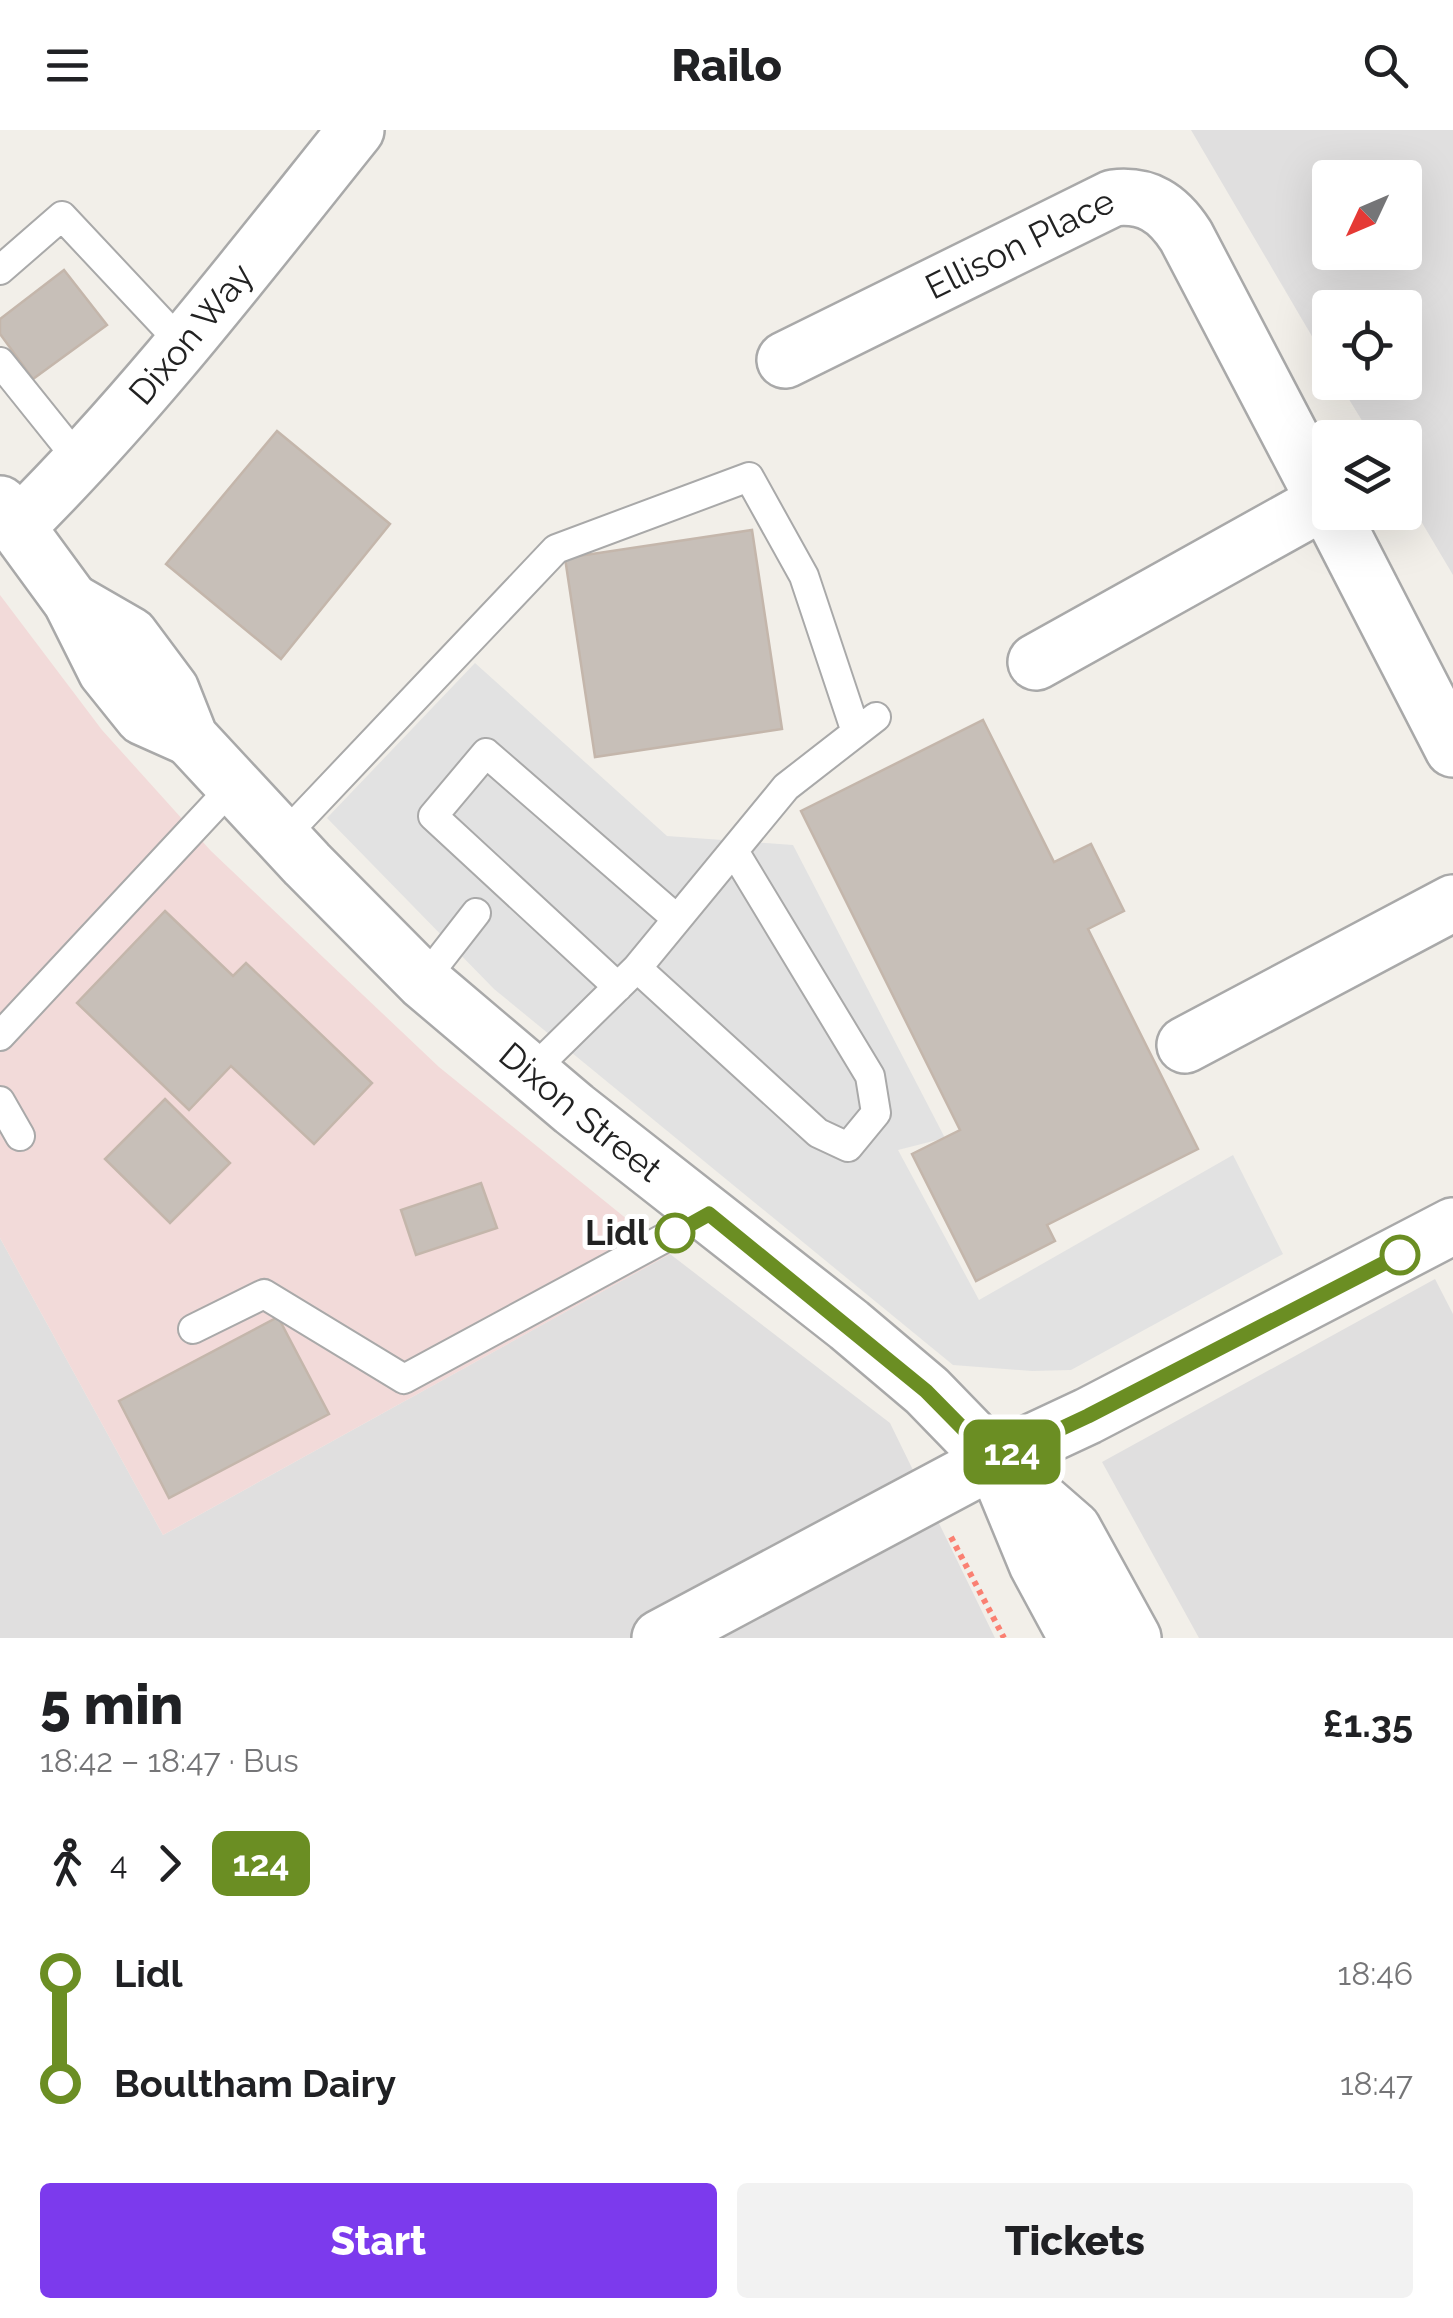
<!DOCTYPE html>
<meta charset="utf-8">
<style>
body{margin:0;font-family:Raleway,sans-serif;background:#f2f2f2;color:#202124;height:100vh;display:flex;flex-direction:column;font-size:38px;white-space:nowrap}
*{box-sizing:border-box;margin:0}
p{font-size:32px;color:#757577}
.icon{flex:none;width:55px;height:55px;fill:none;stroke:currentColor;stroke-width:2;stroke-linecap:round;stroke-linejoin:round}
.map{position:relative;height:1508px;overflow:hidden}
.panel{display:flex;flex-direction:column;background:#fff;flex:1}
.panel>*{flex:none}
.badge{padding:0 20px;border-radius:15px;font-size:35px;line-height:65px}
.needle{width:65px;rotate:226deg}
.fabs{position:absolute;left:1312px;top:30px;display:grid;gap:20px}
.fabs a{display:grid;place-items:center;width:110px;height:110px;border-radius:10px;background:#fff;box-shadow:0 10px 40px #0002;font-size:50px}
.map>.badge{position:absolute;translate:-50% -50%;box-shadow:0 0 0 5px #fff}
.legs{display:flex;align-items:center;gap:15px;height:110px;padding:0 40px;font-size:32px}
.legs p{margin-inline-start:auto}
.overview{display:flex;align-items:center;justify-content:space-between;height:170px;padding:0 40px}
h1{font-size:55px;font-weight:800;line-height:75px}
.cta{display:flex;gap:20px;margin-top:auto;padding:20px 40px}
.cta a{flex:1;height:115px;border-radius:10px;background:#7c3aed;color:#fff;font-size:40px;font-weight:800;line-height:115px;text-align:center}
.cta a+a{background:#f2f2f2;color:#202124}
ul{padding:0 40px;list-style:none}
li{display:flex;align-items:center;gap:35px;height:110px;font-size:38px}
li i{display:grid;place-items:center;width:15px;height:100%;margin:0 12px;background:currentColor}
li i::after{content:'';width:25px;height:25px;margin:-12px;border:8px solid;border-radius:50%;background:#fff}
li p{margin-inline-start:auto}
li:first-child i{background:linear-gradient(#0000 50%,currentColor 0)}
li:last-child i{background:linear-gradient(currentColor 50%,#0000 0)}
header{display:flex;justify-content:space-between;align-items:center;height:130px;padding:0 40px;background:#fff;font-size:45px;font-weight:800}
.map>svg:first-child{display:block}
</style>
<header><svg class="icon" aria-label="menu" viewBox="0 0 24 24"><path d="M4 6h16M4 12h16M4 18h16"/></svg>Railo<svg class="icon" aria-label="search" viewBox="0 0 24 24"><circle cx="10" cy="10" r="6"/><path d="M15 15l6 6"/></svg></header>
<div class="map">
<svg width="1453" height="1508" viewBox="0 0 1453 1508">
<rect width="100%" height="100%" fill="#f2efe9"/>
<!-- residential -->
<path fill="#e0dfdf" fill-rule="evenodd" d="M1191,0H1453V445L1405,364V308L1372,307L1339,253L1405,252V178H1330V237ZM1330,48H1405V122H1330Z
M0,1108L163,1405L670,1124L890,1293L995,1508H0Z
M1435,1149L1453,1184V1508H1199L1102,1332Z"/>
<!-- commercial -->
<path fill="#f2dad9" d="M0,465L102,600L211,721L439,937L670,1124L163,1405L0,1108Z"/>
<!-- parking -->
<path fill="#e2e2e2" d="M475,533L667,706L793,715L945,1008L898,1020L979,1170L1233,1025L1283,1124L1071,1240L1032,1241L953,1235L494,859L327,688Z"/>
<!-- building -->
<path fill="#c7bfb8" stroke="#c4b6ab" stroke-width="2.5" d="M64,140L107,195L33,249L0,204V189Z
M277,301L390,394L281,529L166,434Z
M752,400L782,599L595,627L565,428Z
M983,590L1054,732L1091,714L1124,781L1088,799L1198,1019L1047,1095L1055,1111L976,1151L912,1024L960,1000L801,681Z
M165,781L233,846L246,833L372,953L314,1014L231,936L189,980L77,873Z
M165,969L230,1033L170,1093L105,1029Z
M481,1053L497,1098L416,1125L401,1080Z
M278,1187L329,1284L169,1368L119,1271Z"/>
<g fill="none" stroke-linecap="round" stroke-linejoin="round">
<defs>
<path id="service" d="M0,140L62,86L184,216
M0,232L81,333
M283,707L556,419L749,347L804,446L856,602
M637,838L818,1003L848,1017L876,983L870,946L734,721
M423,851L476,783
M618,857L433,686L486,623L677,789
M0,906L234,655
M531,942L637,838L786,657L876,587
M0,971L20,1006
M193,1199L264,1164L404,1249L709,1084"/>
<g id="minor">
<path id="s1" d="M785,230L1113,68C1147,64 1168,78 1186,106L1330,381"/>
<path d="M1331,382L1453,619"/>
<path id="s2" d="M17,397C141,274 247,136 356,0"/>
<path d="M1036,532L1325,371"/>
<path d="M1185,915L1453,773"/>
<path d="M660,1508L994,1330"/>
</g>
<g id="tertiary">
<path d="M0,374L71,471L106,541L143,587L190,608"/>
<path id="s3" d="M71,471L130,505L171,560L190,608L307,734L423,851L574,979L849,1195L927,1261L994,1330L1073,1399L1133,1508"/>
<path d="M994,1330L1088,1286L1453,1096"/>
<path d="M999,1342L1037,1434L1077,1508"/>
</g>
</defs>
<!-- service casing -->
<use href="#service" stroke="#a9a9a9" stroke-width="32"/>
<!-- minor casing -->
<use href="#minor" stroke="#a9a9a9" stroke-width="60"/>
<!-- tertiary casing -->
<use href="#tertiary" stroke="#a9a9a9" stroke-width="60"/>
<!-- path -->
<path stroke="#fa8072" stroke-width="6" stroke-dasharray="5 5" stroke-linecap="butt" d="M951,1407L1004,1508"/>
<!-- service -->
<use href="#service" stroke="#fff" stroke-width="28"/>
<!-- minor -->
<use href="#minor" stroke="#fff" stroke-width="55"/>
<!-- tertiary -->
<use href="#tertiary" stroke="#fff" stroke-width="55"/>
</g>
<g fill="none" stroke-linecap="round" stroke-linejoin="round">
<defs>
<path id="line-1" d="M675,1103L709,1084L926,1261L994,1330L1088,1286L1400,1125"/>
</defs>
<!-- line-1 casing -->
<use href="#line-1" stroke="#fff" stroke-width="22"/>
<!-- line-1 -->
<use href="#line-1" stroke="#6b8e23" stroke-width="15"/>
</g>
<!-- markers -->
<g fill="#fff" stroke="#6b8e23" stroke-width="5">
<circle cx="675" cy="1103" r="18"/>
<circle cx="1400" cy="1125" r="18"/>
</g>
<g text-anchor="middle" stroke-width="10" stroke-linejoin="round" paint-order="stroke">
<!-- street labels -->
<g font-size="35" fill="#222" stroke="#fff">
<text dy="12" stroke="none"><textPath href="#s1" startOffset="262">Ellison Place</textPath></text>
<text dy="12" stroke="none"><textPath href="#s2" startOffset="260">Dixon Way</textPath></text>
<text dy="12" stroke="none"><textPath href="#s3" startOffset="730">Dixon Street</textPath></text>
</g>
<!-- stop labels -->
<g font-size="35" font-weight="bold" fill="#222" stroke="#fff" text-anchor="end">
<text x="648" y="1115">Lidl</text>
</g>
</g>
</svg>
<div class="fabs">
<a><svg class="needle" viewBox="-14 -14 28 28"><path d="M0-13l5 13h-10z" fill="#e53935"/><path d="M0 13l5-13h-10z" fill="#757577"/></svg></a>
<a><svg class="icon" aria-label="locate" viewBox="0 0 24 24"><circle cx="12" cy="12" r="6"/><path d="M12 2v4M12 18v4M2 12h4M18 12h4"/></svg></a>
<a><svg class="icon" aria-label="layers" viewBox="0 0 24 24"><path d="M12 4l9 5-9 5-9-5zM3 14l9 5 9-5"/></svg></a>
</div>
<b class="badge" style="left:1012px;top:1322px;background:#6b8e23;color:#fff">124</b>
</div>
<section class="panel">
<div class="overview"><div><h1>5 min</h1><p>18:42 – 18:47 · Bus</p></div><b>£1.35</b></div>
<div class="legs"><svg class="icon" aria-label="walk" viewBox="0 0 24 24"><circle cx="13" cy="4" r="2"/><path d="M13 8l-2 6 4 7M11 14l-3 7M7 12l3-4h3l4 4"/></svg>4<svg class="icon" aria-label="forward" viewBox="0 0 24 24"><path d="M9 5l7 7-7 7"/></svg><b class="badge" style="background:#6b8e23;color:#fff">124</b></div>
<ul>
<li><i style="color:#6b8e23"></i><b>Lidl</b><p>18:46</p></li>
<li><i style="color:#6b8e23"></i><b>Boultham Dairy</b><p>18:47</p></li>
</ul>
<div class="cta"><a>Start</a><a>Tickets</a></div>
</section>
